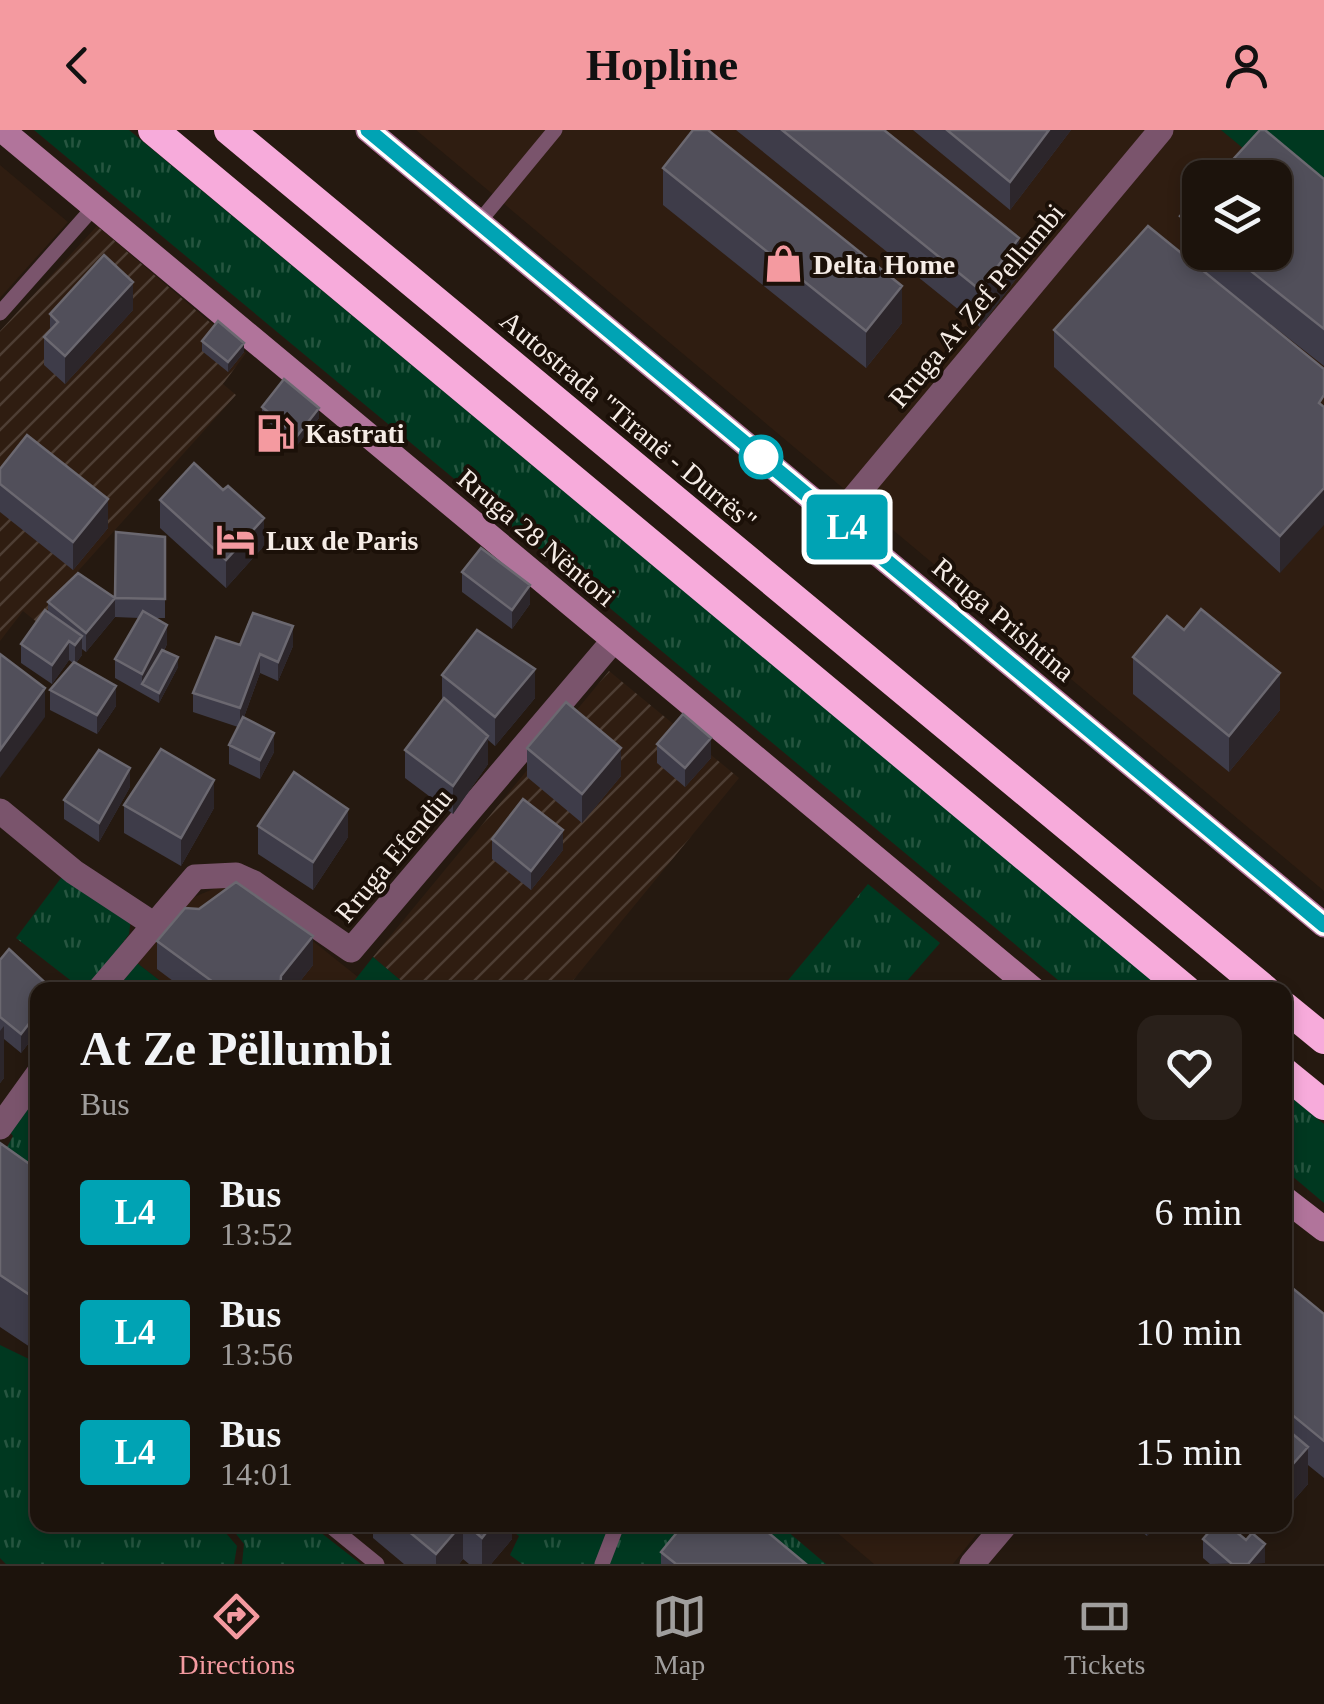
<!DOCTYPE html>
<meta charset="utf-8">
<style>
body{margin:0;font-family:Georgia,serif;background:#29201a;color:#f1f3f6;height:100vh;display:flex;flex-direction:column;font-size:38px;white-space:nowrap}
*{box-sizing:border-box;margin:0}
p{font-size:32px;color:#a09e9d}
.icon{flex:none;width:55px;height:55px;fill:none;stroke:currentColor;stroke-width:2;stroke-linecap:round;stroke-linejoin:round}
.map{position:relative;flex:1;overflow:hidden}
.drawer{position:absolute;left:30px;top:852px;width:1262px;height:550px;display:flex;flex-direction:column;background:#1c130c;border-radius:20px;box-shadow:0 5px 15px #0003,0 0 0 2px #3a322d}
.drawer>*{flex:none}
.badge{padding:0 20px;border-radius:8px;font-size:35px;line-height:65px}
.tools{position:absolute;left:1182px;top:30px;display:grid;gap:20px}
.tools a{display:grid;place-items:center;width:110px;height:110px;border-radius:20px;background:#1c130c;box-shadow:0 5px 15px #0003,0 0 0 2px #3a322d;font-size:50px}
.map>.badge{position:absolute;translate:-50% -50%;box-shadow:0 0 0 5px #fff}
.round{display:grid;place-items:center;flex:none;width:105px;height:105px;border-radius:20px;background:#29201a}
.head{display:flex;align-items:center;justify-content:space-between;height:170px;padding:0 50px}
h1{font-size:48px;font-weight:800;line-height:75px}
ul{padding:0;list-style:none}
li{display:flex;align-items:center;gap:30px;height:120px;padding:0 50px}
li div{flex:1}
li b{display:block;font-size:38px}
li em{font-style:normal}
li .badge{min-width:110px;font-weight:700;text-align:center}
header{display:flex;justify-content:space-between;align-items:center;height:130px;padding:0 50px;background:#f49aa0;color:#111;font-size:45px;font-weight:800}
.menu{display:flex;justify-content:space-around;align-items:center;height:140px;border-top:2px solid #3a322d;background:#1c130c;font-size:28px;color:#a09e9d}
.menu a{display:grid;justify-items:center;gap:5px}
.menu .current{color:#f49aa0}
.map>svg:first-child{display:block}
</style>
<header><svg class="icon" aria-label="back" viewBox="0 0 24 24"><path d="M15 5l-7 7 7 7"/></svg>Hopline<svg class="icon" aria-label="person" viewBox="0 0 24 24"><circle cx="12" cy="8" r="4"/><path d="M4 21q1-7 8-7t8 7"/></svg></header>
<div class="map">
<svg width="1324" height="1434" viewBox="0 0 1324 1434">
<defs>
<pattern id="industrial-furrows" width="10" height="10" patternUnits="userSpaceOnUse" patternTransform="scale(2.5)"><rect width="10" height="10" fill="#2f1d11"/><path d="M-1 1l2-2M0 10L10 0M9 11l2-2" fill="none" stroke="#4e3e34"/></pattern>
<pattern id="grass-tufts" width="24" height="20" patternUnits="userSpaceOnUse" patternTransform="scale(2.5)"><rect width="24" height="20" fill="#003820"/><path d="M3 7l-1-3M5 7V3M7 7l1-3M15 17l-1-3M17 17v-4M19 17l1-3" fill="none" stroke="#265540"/></pattern>
</defs>
<rect width="100%" height="100%" fill="#251910"/>
<!-- built -->
<path fill="#2f1d11" fill-rule="evenodd" d="M416,0H1324V761L881,390ZM1200,48H1275V122H1200Z
M0,35L68,92L0,168Z
M223,755L279,784L358,847L347,860H172L137,833L189,769Z
M828,1395H984L953,1434H874Z"/>
<!-- industrial -->
<path fill="url(#industrial-furrows)" d="M97,96L246,223L223,254L236,265L62,459L43,497L23,481L0,511V201Z
M609,541L739,648L565,860H412L373,827Z"/>
<!-- grass -->
<path fill="url(#grass-tufts)" d="M34,0H129L1164,860H1070Z
M64,744L131,788L129,804L89,860H83L16,808Z
M868,754L940,813L899,860H780Z
M373,827L412,860H347Z
M137,833L172,860H116Z
M1285,962L1324,994V1073L1285,1040Z
M33,966L37,968V1075L5,1021L13,1006L9,1001Z
M0,1215L33,1231L37,1227L38,1395H219L237,1416L234,1434H6L0,1428Z
M229,1395H311L361,1434H242L244,1414Z
M504,1395H609L595,1434H522L510,1425L519,1406Z
M623,1395H702L673,1434H608Z
M717,1395H780L826,1434H763Z"/>
<!-- park -->
<path fill="#003820" d="M1221,0H1324V85Z"/>
<g fill="none" stroke-linecap="round" stroke-linejoin="round">
<!-- lane -->
<path stroke="#7a546c" stroke-width="15" d="M479,92L555,0
M0,183L94,77
M329,1395L377,1434
M602,1434L617,1395"/>
<!-- street -->
<path stroke="#7a546c" stroke-width="25" d="M837,388L1161,0
M0,681L74,742L153,794
M99,860L195,747L236,745L254,753L351,820L614,510
M0,997L38,944
M972,1434L1005,1395"/>
<!-- secondary -->
<path stroke="#b1749b" stroke-width="25" d="M2,0L1034,860
M368,0L1324,795
M1285,1069L1324,1099"/>
<!-- highway -->
<path stroke="#f7abdb" stroke-width="30" d="M153,0L1186,860
M229,0L1265,860
M1285,877L1324,909
M1285,943L1324,975"/>
</g>
<!-- wall -->
<path fill="#3e3c49" d="M736,0H884L1019,145L980,197Z
M913,0H1071L1010,80Z
M663,38L902,193L866,238L663,75Z
M1324,49V236L1209,146L1324,239L1280,443L1054,237V200L1180,122V86L1200,64V122H1275Z
M133,180L65,254L44,235V207L50,201V184Z
M202,211L244,222L228,242L202,221Z
M262,277L319,288L297,315L262,287Z
M0,339L108,398L73,440L0,382Z
M160,370L264,416L226,458L160,398Z
M165,407V488H154L167,514L164,521L178,537L159,573L115,548V529L139,488L115,487L86,522L82,519V525L76,533L116,576L97,604L50,580V560L73,533L69,530L52,554L21,533V514L48,482V472L115,468Z
M462,442L530,474L512,499L462,462Z
M240,515L293,516L278,551L260,543L244,587L274,622L260,649L229,634V615L238,597L193,582V563Z
M1133,527L1280,580L1229,642L1133,564Z
M442,545L535,568L495,616L488,610V634L453,684L405,648V620L442,571Z
M657,614L711,628L685,657L657,633Z
M527,618L621,646L582,693L527,647Z
M130,657L99,712L64,689V670Z
M124,675L214,678L181,736L124,703Z
M258,696L348,707L313,760L258,724Z
M492,709L563,720L531,760L492,729Z
M157,811L313,835L293,860H185L157,839Z
M0,830L38,860V901L21,923L4,909V948L0,953Z
M0,1013L38,1040L30,1217L0,1197Z
M1285,1152L1324,1184V1348L1308,1335V1354L1285,1380Z
M373,1395H512V1409L491,1434H469L463,1429L459,1434H404L373,1408Z
M1133,1395H1156L1147,1406Z
M1203,1409L1265,1433L1210,1434L1203,1428Z
M661,1422L806,1434H661Z"/>
<!-- shaded-wall -->
<path fill="#2c262b" d="M1049,0H1071L1010,80V52Z
M1019,108V145L980,197V160Z
M133,152V180L65,254V226Z
M902,156V193L866,238V201Z
M244,213V222L228,242V232Z
M319,278V288L297,315V306Z
M1324,358V395L1280,443V406Z
M108,369V398L73,440V412Z
M264,388V416L226,458V430Z
M530,455V474L512,499V480Z
M115,468V487L86,522V503Z
M167,495V514L146,556L142,554V544Z
M293,496V516L278,551V532Z
M82,506V525L75,534V515Z
M69,511V530L52,554V535Z
M260,524V543L240,598V578Z
M178,527V537L159,573V563Z
M535,539V568L495,616V587Z
M1280,543V580L1229,642V606Z
M116,556V576L97,604V585Z
M45,558V587L0,648V620Z
M274,603V622L260,649V630Z
M488,606V634L453,684V656Z
M711,608V628L685,657V638Z
M621,618V646L582,693V664Z
M130,638V657L99,712V693Z
M214,650V678L181,736V708Z
M348,679V707L313,760V732Z
M563,700V720L531,760V741Z
M313,806V835L293,860H280L281,846Z
M38,882V901L21,923V904Z
M4,896V948L0,953V901Z
M38,1156V1208L30,1217V1165Z
M1308,1317V1354L1285,1380V1343Z
M461,1395H463V1429L459,1434H436V1424Z
M492,1395H512V1409L491,1434H482V1408Z
M1147,1395H1156L1147,1406Z
M1265,1414V1433L1248,1434Z"/>
<!-- building -->
<path fill="#514f5a" stroke="#6b6870" stroke-width="2.5" d="M693,0H708L902,156L866,201L663,38Z
M782,0H884L1019,108L980,160Z
M947,0H1049L1010,52Z
M1260,0H1265L1324,49V199L1227,122H1275V48H1216Z
M1200,64V102L1180,86Z
M1148,96L1324,239V265L1319,273L1324,277V358L1280,406L1054,200Z
M104,125L133,152L65,226L44,207L58,192L50,184Z
M218,191L244,213L228,232L202,211Z
M284,249L319,278L297,306L262,277Z
M27,305L108,369L73,412L0,354V339Z
M194,333L223,360L228,356L264,388L226,430L160,370Z
M116,402L165,407V469L115,468Z
M481,418L530,455L512,480L462,442Z
M78,443L115,468L86,503L48,472Z
M1201,479L1280,543L1229,606L1133,527L1167,486L1184,500Z
M45,480L82,506L75,515L69,511L52,535L21,514Z
M143,481L167,495L142,544L115,529Z
M253,483L293,496L278,532L260,524L240,578L193,563L216,507L240,515Z
M477,500L535,539L495,587L442,545Z
M162,520L178,527L159,563L142,554Z
M0,524L45,558L0,620Z
M74,532L116,556L97,585L50,560Z
M444,568L488,606L453,656L405,620Z
M566,572L621,618L582,664L527,618Z
M683,584L711,608L685,638L657,614Z
M243,587L274,603L260,630L229,615Z
M161,619L214,650L181,708L124,675Z
M99,620L130,638L99,693L64,670Z
M294,642L348,679L313,732L258,696Z
M523,669L563,700L531,741L492,709Z
M236,752L313,806L281,846L280,860H224L157,811L185,778L199,779Z
M9,819L53,860H38V882L21,904L0,887V830Z
M0,1013L38,1040V1156L30,1165L0,1145Z
M1285,1152L1324,1184V1311L1285,1279Z
M1288,1300L1308,1317L1285,1343V1303Z
M401,1395H461L436,1424Z
M467,1395H492L482,1408Z
M683,1395H759L806,1434H676L661,1422Z
M1215,1395H1228L1246,1410L1252,1403L1265,1414L1248,1434H1232L1203,1409Z"/>
<g fill="none" stroke-linecap="round" stroke-linejoin="round">
<defs>
<path id="line" d="M368,0L1324,795"/>
</defs>
<!-- line casing -->
<use href="#line" stroke="#fff" stroke-width="22"/>
<!-- line -->
<use href="#line" stroke="#00a3b4" stroke-width="15"/>
</g>
<!-- icons -->
<defs>
<symbol id="shop-bare" viewBox="-9 -9 18 18"><path d="M-5-2.5h2.3a2.7 3.5 0 0 1 5.4 0H5L5.5 6h-11ZM-1.5-2.5h3a1.5 2.3 0 0 0-3 0Z" fill="#f49aa0" stroke="#1b1008" stroke-width="2.5" paint-order="stroke"/></symbol>
<symbol id="fuel-bare" viewBox="-9 -9 18 18"><path d="M-5.5-6h7V0h2V4h1.3V-2.5L3-4.5l.8-.8L6-3V5H2.5V1h-1V6h-7ZM-4.2-4.7v3.2H.2V-4.7Z" fill="#f49aa0" stroke="#1b1008" stroke-width="2.5" paint-order="stroke"/></symbol>
<symbol id="hotel-bare" viewBox="-9 -9 18 18"><path d="M-6-4.5h1.5V1H6V5H4.5V3h-9V5H-6ZM-4 0a1.8 1.8 0 1 1 3.6 0ZM.5 0V-2.5h3Q6-2.5 6 0Z" fill="#f49aa0" stroke="#1b1008" stroke-width="2.5" paint-order="stroke"/></symbol>
</defs>
<g fill-rule="evenodd">
<use href="#shop-bare" x="756" y="106" width="55" height="55"/>
<use href="#fuel-bare" x="248" y="276" width="55" height="55"/>
<use href="#hotel-bare" x="208" y="382" width="55" height="55"/>
</g>
<!-- markers -->
<circle fill="#fff" stroke="#00a3b4" stroke-width="5" cx="761" cy="327" r="20"/>
<g text-anchor="middle" stroke-width="8" stroke-linejoin="round" paint-order="stroke">
<!-- poi labels -->
<g font-size="28" font-weight="bold" fill="#f5ece6" stroke="#1b1008" text-anchor="start">
<text x="813" y="144">Delta Home</text>
<text x="305" y="313">Kastrati</text>
<text x="266" y="420">Lux de Paris</text>
</g>
<!-- street labels -->
<g font-size="28" fill="#f5ece6" stroke="#1b1008">
<text transform="translate(976 175) rotate(-50)" y="10">Rruga At Zef Pellumbi</text>
<text transform="translate(629 290) rotate(40)" y="10">Autostrada "Tiranë - Durrës"</text>
<text transform="translate(537 407) rotate(40)" y="10">Rruga 28 Nëntori</text>
<text transform="translate(1004 489) rotate(40)" y="10">Rruga Prishtina</text>
<text transform="translate(393 725) rotate(-50)" y="10">Rruga Efendiu</text>
</g>
</g>
</svg>
<div class="tools">
<a><svg class="icon" aria-label="layers" viewBox="0 0 24 24"><path d="M12 4l9 5-9 5-9-5zM3 14l9 5 9-5"/></svg></a>
</div>
<b class="badge" style="left:847px;top:397px;background:#00a3b4;color:#fff">L4</b>
<section class="drawer">
<div class="head"><div><h1>At Ze Pëllumbi</h1><p>Bus</p></div><a class="round"><svg class="icon" aria-label="heart" viewBox="0 0 24 24"><path d="M12 20l-8-8c-3-5 5-10 8-4 3-6 11-1 8 4z"/></svg></a></div>
<ul>
<li><span class="badge" style="background:#00a3b4;color:#fff">L4</span><div><b>Bus</b><p>13:52</p></div><em>6 min</em></li>
<li><span class="badge" style="background:#00a3b4;color:#fff">L4</span><div><b>Bus</b><p>13:56</p></div><em>10 min</em></li>
<li><span class="badge" style="background:#00a3b4;color:#fff">L4</span><div><b>Bus</b><p>14:01</p></div><em>15 min</em></li>
</ul>
</section>
</div>
<nav class="menu">
<a class="current"><svg class="icon" aria-label="directions" viewBox="0 0 24 24"><path d="M12 3l9 9-9 9-9-9zM9 14v-3h6M13 9l2 2-2 2"/></svg>Directions</a>
<a><svg class="icon" aria-label="map" viewBox="0 0 24 24"><path d="M3 6l6-2 6 2 6-2v14l-6 2-6-2-6 2zM9 4v14M15 6v14"/></svg>Map</a>
<a><svg class="icon" aria-label="tickets" viewBox="0 0 24 24"><path d="M3 7h18v10H3zM15 7v10"/></svg>Tickets</a>
</nav>
